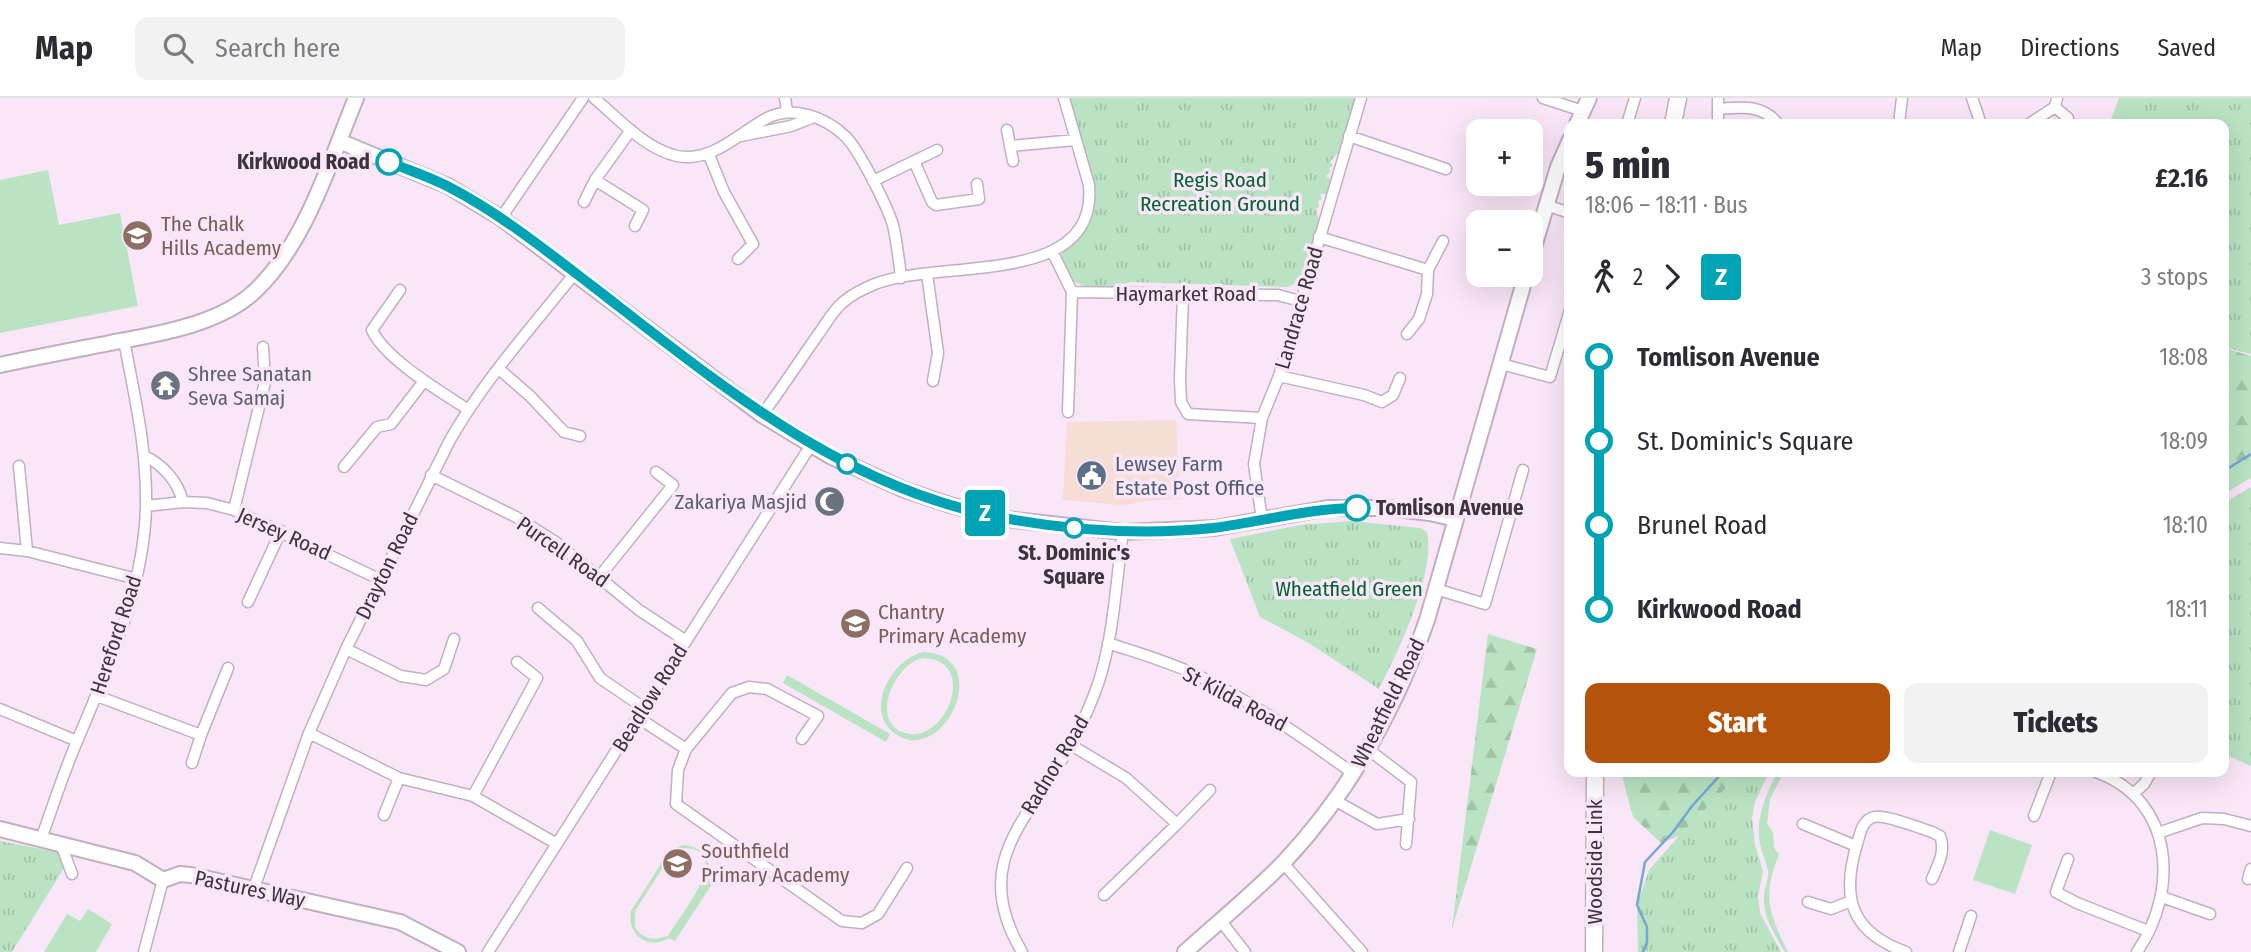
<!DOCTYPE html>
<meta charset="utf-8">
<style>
body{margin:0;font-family:"Fira Sans Condensed",sans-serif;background:#f2f2f3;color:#2b2b33;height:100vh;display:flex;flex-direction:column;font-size:26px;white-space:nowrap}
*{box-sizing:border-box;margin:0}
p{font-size:23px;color:#7c7c81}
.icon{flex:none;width:38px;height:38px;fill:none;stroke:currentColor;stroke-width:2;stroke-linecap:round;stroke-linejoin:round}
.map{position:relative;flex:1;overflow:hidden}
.panel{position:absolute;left:1564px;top:21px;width:665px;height:658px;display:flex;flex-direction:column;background:#fff;border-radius:14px;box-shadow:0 7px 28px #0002}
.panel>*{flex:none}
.badge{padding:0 14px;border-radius:5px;font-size:24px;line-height:46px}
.fabs{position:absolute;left:1466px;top:21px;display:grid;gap:14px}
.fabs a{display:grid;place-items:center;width:77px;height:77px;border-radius:14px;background:#fff;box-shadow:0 7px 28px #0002;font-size:35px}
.map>.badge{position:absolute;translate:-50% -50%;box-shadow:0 0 0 4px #fff}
.legs{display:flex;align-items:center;gap:10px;height:77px;padding:0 21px;font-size:23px}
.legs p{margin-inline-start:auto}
.headline{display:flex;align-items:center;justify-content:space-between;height:119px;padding:0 21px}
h1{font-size:38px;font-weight:800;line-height:52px}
.button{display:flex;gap:14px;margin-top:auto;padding:14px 21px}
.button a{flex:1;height:80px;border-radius:14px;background:#b45309;color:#fff;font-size:28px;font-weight:800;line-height:80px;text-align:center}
.button a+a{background:#f2f2f3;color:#2b2b33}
ul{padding:0 21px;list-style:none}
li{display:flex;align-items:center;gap:24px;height:84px;font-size:26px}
li i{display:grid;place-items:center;width:10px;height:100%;margin:0 9px;background:currentColor}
li i::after{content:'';width:18px;height:18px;margin:-9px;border:5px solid;border-radius:50%;background:#fff}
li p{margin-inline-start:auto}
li:first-child i{background:linear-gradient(#0000 50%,currentColor 0)}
li:last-child i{background:linear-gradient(currentColor 50%,#0000 0)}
header{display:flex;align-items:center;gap:42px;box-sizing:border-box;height:98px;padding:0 35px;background:#fff;border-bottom:2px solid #e1e1e2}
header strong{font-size:33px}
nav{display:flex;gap:38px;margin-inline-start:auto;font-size:24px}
.search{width:490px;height:63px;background:#f2f2f3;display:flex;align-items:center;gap:18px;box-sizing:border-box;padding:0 24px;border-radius:14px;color:#7c7c81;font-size:26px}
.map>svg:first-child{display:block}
</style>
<header>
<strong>Map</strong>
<div class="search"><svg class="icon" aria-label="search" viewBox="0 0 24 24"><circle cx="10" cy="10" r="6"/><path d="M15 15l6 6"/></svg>Search here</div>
<nav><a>Map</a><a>Directions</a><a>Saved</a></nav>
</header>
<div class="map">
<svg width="2251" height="854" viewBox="0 0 2251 854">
<defs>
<pattern id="forest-firs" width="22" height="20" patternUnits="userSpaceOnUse" patternTransform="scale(1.75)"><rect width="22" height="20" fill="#b9e3c2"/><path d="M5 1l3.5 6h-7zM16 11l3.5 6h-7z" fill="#a0c3a8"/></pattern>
<pattern id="park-tufts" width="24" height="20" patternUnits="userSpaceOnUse" patternTransform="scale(1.75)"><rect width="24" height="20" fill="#b9e3c2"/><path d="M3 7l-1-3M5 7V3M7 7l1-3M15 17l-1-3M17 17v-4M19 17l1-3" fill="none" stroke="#a0c3a8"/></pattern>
</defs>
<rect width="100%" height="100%" fill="#f9e6f8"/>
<!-- commercial -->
<path fill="#f6ddd5" d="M1176,322L1180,401L1154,402L1122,407L1063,402L1067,324Z"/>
<!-- green -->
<path fill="#b9e3c2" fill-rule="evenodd" d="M48,72L59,127L120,115L138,208L0,235V82Z
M924,554C995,558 945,667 897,637C862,615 891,560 924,554ZM923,560C978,561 948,642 909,636C867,628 893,566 923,560Z
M787,577L890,636L886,644L783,585Z
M1777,674H1784L1770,701L1767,725L1773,735L1774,750L1779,756C1762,799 1769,815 1788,854H1785C1775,837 1763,820 1764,799C1764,790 1769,782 1768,773C1766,764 1762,755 1760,746C1755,719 1766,698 1777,674Z
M1990,732L2032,747L2015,796L1973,782Z
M683,747C701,748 711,760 709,777L715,781L675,843L669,840C648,853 626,836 631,813L669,753ZM685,750C737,752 676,822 668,838C654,842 644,843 635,829V813L669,760L675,753Z
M88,811L112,826L96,854H44L67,816L80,823Z"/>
<!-- forest -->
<path fill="url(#forest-firs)" d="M2224,250L2251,258V380L2224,396Z
M1488,536L1537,551L1452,831Z
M1621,674H1742L1679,738L1661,745L1633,719Z"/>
<!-- park -->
<path fill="url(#park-tufts)" d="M1068,0H1356L1342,50L1330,64L1333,67L1329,71L1331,73L1326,78L1331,82L1327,96H1321V102L1318,103L1319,109L1316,111L1319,124L1299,184L1288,189L1130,184C1108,194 1090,192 1068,181L1061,164L1062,155L1084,129L1093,100V83Z
M2119,0H2251V256L2224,249V26H2109Z
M2251,389V668L2224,656V405Z
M1351,423L1420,430L1427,434C1436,475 1398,554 1379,591L1307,544L1260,519L1230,441L1301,427Z
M1742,674H1769L1755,704L1752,720L1755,747L1763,773L1758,798L1760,815L1781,854H1638L1637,807L1649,772L1679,738Z
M0,743L72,757L12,854H0Z"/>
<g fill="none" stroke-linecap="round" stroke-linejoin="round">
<!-- stream -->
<path stroke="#76a5d6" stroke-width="2.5" d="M2224,373L2251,356
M1643,854L1647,844V829L1637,807L1645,764L1673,734L1692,708L1723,674"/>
<defs>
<path id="street" d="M594,0C618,20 645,51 677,58C712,65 739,35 767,20C793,7 825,19 845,38C859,51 887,108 893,127C897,144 899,162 901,180
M785,0L787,13
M1543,0L1583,13
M1718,0V26
M1972,0L1981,26
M2055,9L2068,20
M1718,11C1741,9 1763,6 1778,26
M1627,26L1635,0
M1899,26L1902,0
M2029,26L2055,9L2057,0
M631,32L595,82L643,112L635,128
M1007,32L1013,63
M741,38L791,28L814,19
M1349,38L1446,71
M1010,48L1075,42
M709,57L724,94L753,146L738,161
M914,63L932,104L936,107L979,101L977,86
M873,83L937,52
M584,104L595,82
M1546,107L1570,115
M501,120L583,0
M1319,139L1428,172
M1053,155L1072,194L1068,314
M927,176L938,255L933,283
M400,192L372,232C385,261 440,293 467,311
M1072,194L1278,197L1300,203
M1183,195L1180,281L1181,304L1188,316L1262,320
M1407,236L1419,221L1427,196L1428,172L1443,143
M1501,266L1550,279L1570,212
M499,271L530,298L564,334L580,338
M1279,278L1364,297L1382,304L1393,297L1400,280
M762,317C781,291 799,264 817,238C824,229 831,216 839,208C846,201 857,194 866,190C927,157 1099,195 1089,87L1064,0
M144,358C163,366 178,384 183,404L207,405L234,412L381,482
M19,368L27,453
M344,369L377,329L391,326L424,283
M431,377L516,419L557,445L639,512L686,543
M146,408L183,404
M234,412L265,284L263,249
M1262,422L1254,366L1262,320L1279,278L1361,0
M0,450L27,453L137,481
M600,478L673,387L656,374
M1436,491L1485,506L1523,372
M248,504L281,433
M538,510L577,543L600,580L644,610
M1108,545C1138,555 1170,564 1199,578C1254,605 1304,640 1354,676
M346,551L401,578L426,582L444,571L454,541
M97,598L201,637L192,665
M0,611L77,643
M637,619L686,651L678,672L676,706L842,823L862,825L878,816L907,770
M309,635L399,680L473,698L557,746
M201,637L228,570
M1071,647L1126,680L1177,726L1104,797
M686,651L732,595L749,589L767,591L818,618L802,641
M1369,652L1411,684L1406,746
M2096,674C2175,702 2179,793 2137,854
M2133,696L2144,686L2151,674
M473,698L537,580L517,564
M1336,703L1377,726L1409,721
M384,717L399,680
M2034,718L2051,674
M1177,726L1210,692
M1803,726L1856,748
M2158,735L2202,720L2224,721L2251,728
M41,741C53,708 64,673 78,641C109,567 145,488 146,406C147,350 134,296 124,242
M61,746L72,776
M2068,761L2056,794L2077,805L2148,833
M1283,765L1362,854
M2248,781L2251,771
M254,790L309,635L346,551L450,342C484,282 532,229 575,175
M2162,799L2210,816
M1808,804L1831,811L1851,803
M1220,822L1245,854
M144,854L163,782
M488,854L811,347
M1022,854C968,763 1030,721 1071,646C1082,626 1092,604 1099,583C1114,536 1116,483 1123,434
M1906,854C1850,834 1841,799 1857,746C1860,736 1862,722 1874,719C1884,716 1920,730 1932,734L1940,738C1946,753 1938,767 1932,781
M1959,854L1971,818"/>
<path id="secondary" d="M1577,26L1589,0
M339,43L448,88L501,120L762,317L830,358L905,392L950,407L1006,421L1123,434L1215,430L1328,410H1386L1430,415L1456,421
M1531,159L1558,69L1570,42
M0,267C37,259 74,252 110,245C157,236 219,227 255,193C306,145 330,63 356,0
M0,731L135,765L163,782L180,776L191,777L400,824L458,854
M1185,854C1218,824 1253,796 1284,764C1350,694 1395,612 1427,522L1526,177"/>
<path id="primary" d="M1673,26L1678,0
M1594,854L1595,674"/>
</defs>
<!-- street casing -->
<use href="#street" stroke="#c2afc1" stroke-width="13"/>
<!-- secondary casing -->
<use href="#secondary" stroke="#c2afc1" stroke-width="18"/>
<!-- primary casing -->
<use href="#primary" stroke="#c2afc1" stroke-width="19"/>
<!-- street -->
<use href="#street" stroke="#fff" stroke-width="10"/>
<!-- secondary -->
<use href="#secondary" stroke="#fff" stroke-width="14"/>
<!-- primary -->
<use href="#primary" stroke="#fff" stroke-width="16"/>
</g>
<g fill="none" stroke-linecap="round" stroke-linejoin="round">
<defs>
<path id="line-1" d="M389,64C408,72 430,79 449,89C501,116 548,154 595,190C722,288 846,393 1009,421C1077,433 1145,437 1213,430C1262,424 1308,410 1357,410"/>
</defs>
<!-- line-1 casing -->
<use href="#line-1" stroke="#fff" stroke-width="16"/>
<!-- line-1 -->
<use href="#line-1" stroke="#00a3b4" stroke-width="10"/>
</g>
<!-- icons -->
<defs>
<symbol id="school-disc" viewBox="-11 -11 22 22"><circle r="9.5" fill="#8d6e63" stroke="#f9e6f8"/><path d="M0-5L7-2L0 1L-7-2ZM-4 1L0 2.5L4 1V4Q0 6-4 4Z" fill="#fff"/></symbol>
<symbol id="temple-disc" viewBox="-11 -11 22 22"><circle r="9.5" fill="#6b7280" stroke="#f9e6f8"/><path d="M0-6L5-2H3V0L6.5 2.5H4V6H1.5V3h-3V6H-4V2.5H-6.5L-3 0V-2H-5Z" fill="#fff"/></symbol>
<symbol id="civic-disc" viewBox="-11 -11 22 22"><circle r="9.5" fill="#5c6f8a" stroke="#f9e6f8"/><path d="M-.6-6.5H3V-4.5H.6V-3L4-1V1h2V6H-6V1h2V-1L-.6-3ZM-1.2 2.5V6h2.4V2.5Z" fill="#fff"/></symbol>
<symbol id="mosque-disc" viewBox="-11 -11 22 22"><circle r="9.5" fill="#6b7280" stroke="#f9e6f8"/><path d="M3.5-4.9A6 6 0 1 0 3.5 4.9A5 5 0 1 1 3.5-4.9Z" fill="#fff"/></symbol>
</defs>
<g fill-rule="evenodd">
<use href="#school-disc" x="120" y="120" width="35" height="35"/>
<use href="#temple-disc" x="148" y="270" width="35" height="35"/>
<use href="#civic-disc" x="1074" y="360" width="35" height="35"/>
<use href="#mosque-disc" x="812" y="386" width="35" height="35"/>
<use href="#school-disc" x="838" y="508" width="35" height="35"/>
<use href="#school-disc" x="660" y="748" width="35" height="35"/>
</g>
<!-- markers -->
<g fill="#fff" stroke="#00a3b4" stroke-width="3.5">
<circle cx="389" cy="64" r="12"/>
<circle cx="847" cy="366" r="9"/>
<circle cx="1357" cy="410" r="12"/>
<circle cx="1074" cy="430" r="9"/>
</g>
<g text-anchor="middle" stroke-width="7" stroke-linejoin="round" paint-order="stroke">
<!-- stop labels -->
<g font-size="21" font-weight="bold" fill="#3b343b" stroke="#f9e6f8" text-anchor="end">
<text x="370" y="71">Kirkwood Road</text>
<text x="1376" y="417" text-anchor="start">Tomlison Avenue</text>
<text x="1074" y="462" text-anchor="middle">St. Dominic's<tspan x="1074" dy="24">Square</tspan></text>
</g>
<!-- park labels -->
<g font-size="21" fill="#00652f" stroke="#f9e6f8">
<text x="1220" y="89">Regis Road<tspan x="1220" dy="24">Recreation Ground</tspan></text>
<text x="1349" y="498">Wheatfield Green</text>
</g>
<!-- education labels -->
<g font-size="21" fill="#785e54" stroke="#f9e6f8" text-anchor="start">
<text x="161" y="133">The Chalk<tspan x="161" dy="24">Hills Academy</tspan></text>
<text x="878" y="521">Chantry<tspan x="878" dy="24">Primary Academy</tspan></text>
<text x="701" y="760">Southfield<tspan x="701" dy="24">Primary Academy</tspan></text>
</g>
<!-- street labels -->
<g font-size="21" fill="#3b343b" stroke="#f9e6f8">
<text x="1186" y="203">Haymarket Road</text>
<text transform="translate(1299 210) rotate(-74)" y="7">Landrace Road</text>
<text transform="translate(284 436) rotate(24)" y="7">Jersey Road</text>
<text transform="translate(563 454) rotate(35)" y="7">Purcell Road</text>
<text transform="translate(387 468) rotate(-64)" y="7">Drayton Road</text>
<text transform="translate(116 537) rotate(-72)" y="7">Hereford Road</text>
<text transform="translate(650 600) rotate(-58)" y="7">Beadlow Road</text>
<text transform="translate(1235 601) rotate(28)" y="7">St Kilda Road</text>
<text transform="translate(1388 605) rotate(-64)" y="7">Wheatfield Road</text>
<text transform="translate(1055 667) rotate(-59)" y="7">Radnor Road</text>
<text transform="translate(1595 764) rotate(-90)" y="7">Woodside Link</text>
<text transform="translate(250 791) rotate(12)" y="7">Pastures Way</text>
</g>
<!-- worship labels -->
<g font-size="21" fill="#5b616d" stroke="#f9e6f8" text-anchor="start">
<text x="188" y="283">Shree Sanatan<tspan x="188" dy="24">Seva Samaj</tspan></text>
<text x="807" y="411" text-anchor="end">Zakariya Masjid</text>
</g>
<!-- service labels -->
<g font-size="21" fill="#4e5e75" stroke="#f9e6f8" text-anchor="start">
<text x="1115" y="373">Lewsey Farm<tspan x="1115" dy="24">Estate Post Office</tspan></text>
</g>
</g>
</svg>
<div class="fabs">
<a>+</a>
<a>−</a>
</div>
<b class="badge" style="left:985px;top:415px;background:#00a3b4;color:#fff">Z</b>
<section class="panel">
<div class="headline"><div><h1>5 min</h1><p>18:06 – 18:11 · Bus</p></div><b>£2.16</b></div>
<div class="legs"><svg class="icon" aria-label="walk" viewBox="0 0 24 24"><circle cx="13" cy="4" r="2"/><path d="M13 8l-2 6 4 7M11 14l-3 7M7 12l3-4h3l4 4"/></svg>2<svg class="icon" aria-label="forward" viewBox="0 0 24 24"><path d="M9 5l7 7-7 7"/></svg><b class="badge" style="background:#00a3b4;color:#fff">Z</b><p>3 stops</p></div>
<ul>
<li><i style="color:#00a3b4"></i><b>Tomlison Avenue</b><p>18:08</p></li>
<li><i style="color:#00a3b4"></i><span>St. Dominic's Square</span><p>18:09</p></li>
<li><i style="color:#00a3b4"></i><span>Brunel Road</span><p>18:10</p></li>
<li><i style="color:#00a3b4"></i><b>Kirkwood Road</b><p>18:11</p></li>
</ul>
<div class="button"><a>Start</a><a>Tickets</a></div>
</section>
</div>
